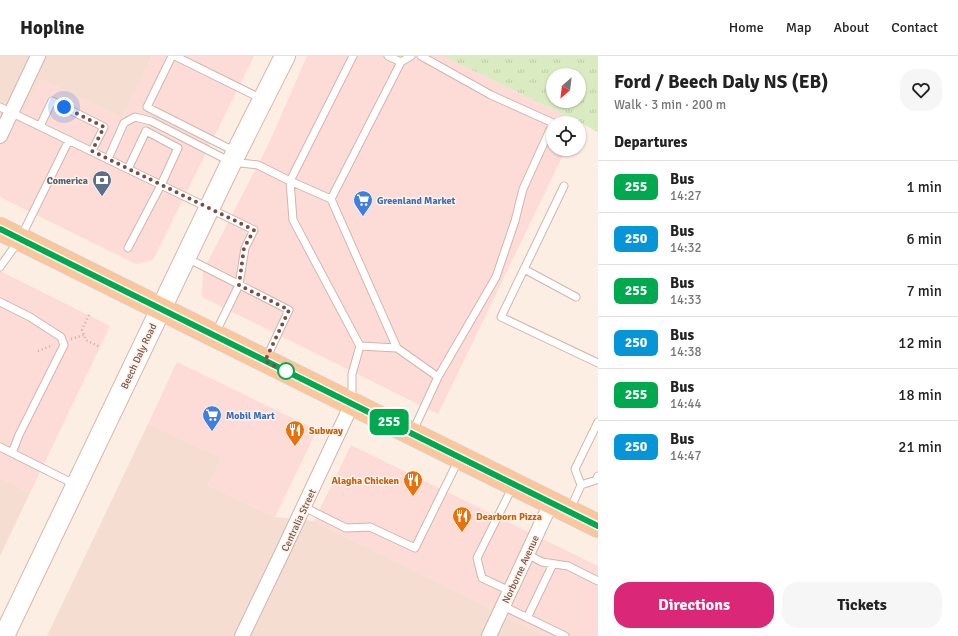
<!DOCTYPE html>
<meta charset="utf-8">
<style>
body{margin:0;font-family:Signika,sans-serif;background:#f6f6f6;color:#222;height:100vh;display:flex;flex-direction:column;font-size:15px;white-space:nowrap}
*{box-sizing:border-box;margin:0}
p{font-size:13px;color:#767676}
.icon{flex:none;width:22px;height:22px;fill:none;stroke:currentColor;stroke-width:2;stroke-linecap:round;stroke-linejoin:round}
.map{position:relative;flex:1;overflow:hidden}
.details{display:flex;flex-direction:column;background:#fff;width:360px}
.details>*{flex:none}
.badge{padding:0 8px;border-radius:6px;font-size:14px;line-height:26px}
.needle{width:26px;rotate:208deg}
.fabs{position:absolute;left:546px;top:12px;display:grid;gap:8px}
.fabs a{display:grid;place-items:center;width:40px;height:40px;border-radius:50%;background:#fff;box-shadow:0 1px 3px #0004;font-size:20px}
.you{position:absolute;width:20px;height:20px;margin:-10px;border:3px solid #fff;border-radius:50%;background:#1a73e8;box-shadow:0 0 0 6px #1a73e833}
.map>.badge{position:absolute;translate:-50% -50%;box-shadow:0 0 0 2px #fff}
h2{padding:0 16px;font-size:15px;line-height:36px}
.round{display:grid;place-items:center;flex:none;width:42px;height:42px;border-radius:16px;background:#f6f6f6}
.head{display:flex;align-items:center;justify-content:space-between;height:68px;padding:0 16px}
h1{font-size:19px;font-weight:800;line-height:30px}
.cta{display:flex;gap:8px;margin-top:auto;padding:8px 16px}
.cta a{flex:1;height:46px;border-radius:16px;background:#db2777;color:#fff;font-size:16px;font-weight:800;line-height:46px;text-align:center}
.cta a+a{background:#f6f6f6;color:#222}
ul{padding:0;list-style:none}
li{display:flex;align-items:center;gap:12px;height:52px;padding:0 16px;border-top:1px solid #e0e0e0}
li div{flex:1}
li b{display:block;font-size:15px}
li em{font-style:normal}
li .badge{min-width:44px;font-weight:700;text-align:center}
header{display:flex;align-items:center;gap:24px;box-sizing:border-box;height:56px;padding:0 20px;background:#fff;border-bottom:1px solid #e0e0e0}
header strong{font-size:19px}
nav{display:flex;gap:22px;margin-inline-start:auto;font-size:14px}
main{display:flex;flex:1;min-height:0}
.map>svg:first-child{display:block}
</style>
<header>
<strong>Hopline</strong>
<nav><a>Home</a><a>Map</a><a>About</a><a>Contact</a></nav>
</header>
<main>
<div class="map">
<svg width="598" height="580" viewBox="0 0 598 580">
<defs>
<pattern id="grass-tufts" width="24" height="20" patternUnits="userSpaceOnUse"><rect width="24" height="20" fill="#daebc1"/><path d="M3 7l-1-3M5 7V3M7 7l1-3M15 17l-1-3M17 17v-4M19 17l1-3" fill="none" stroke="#bfcba7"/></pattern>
</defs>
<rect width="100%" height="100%" fill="#fdeee3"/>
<!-- residential -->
<path fill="#f5ded1" d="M0,0H152L122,62L41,23L24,57L0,45Z
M148,368L222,402L208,429L275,461L314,465L546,580H47Z
M0,422L30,437L0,500Z"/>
<!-- commercial -->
<path fill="#fddbd7" d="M152,0H254L153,204L136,208L0,141V45L24,57L41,23L122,62Z
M307,0H443L579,66L553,67V93H566L438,358L202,241L203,215L270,85Z
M0,215L110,270L30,437L0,422Z
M177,306L317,374L275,461L208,429L222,402L148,368Z
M351,389L598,510V580H546L314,465Z"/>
<!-- grass -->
<path fill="url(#grass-tufts)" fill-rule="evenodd" d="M443,0H598V76L579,66ZM553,19H579V45H553Z"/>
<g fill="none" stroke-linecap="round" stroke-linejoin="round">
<defs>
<path id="lane" d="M172,0L147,51L236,96
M175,0L262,43
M388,0L401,6L331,143L397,292L438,321L413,375
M421,0L491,39L553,67L523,133L515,165L496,221L438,321
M401,6L411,0
M0,51L254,174L245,192L239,229L215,278
M40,70L52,45L104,71L92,95
M108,103L124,67L135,61L151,65L231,106L258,109L290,125L331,143
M564,130L501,261L598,307
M128,192L161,129L178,92L146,75L128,113
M187,202L289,254L266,303
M0,211L20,183L69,84
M524,213L576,241
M0,246L30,261L61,281L64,289L19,379L12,397
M360,290L397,292
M352,344V318L360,290L293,164L290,125L353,0
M0,391L76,429
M581,429L596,424L598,420
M304,451L346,472L370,471L415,492L459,403
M570,454L581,429L575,413L598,366
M527,498L542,506L568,510L598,525
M510,535L482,522L477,502L513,430
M503,550L565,580
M527,562L553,508"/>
<path id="street" d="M0,80L38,0
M242,580L281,499L352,348
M489,580L551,447"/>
<path id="secondary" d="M4,580L229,111L285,0"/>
<path id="primary" d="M0,173L598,470"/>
</defs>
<!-- lane casing -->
<use href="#lane" stroke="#d0b6ac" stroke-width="9"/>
<!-- street casing -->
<use href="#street" stroke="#d0b6ac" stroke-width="16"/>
<!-- secondary casing -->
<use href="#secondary" stroke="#d7b6ab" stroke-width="22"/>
<!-- primary casing -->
<use href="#primary" stroke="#d9cecc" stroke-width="24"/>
<!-- path -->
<path stroke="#d8a99d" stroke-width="2.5" stroke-dasharray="1 3" stroke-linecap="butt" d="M89,259L82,274L86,284L100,291
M71,283L84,279
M38,295L51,290"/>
<!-- lane -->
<use href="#lane" stroke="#fff" stroke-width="7"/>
<!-- street -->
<use href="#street" stroke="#fff" stroke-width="14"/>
<!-- secondary -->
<use href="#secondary" stroke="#fff" stroke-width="20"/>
<!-- primary -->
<use href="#primary" stroke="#fdc69a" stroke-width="22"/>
</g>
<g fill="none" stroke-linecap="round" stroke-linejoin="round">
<defs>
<path id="line" d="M0,173L598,470"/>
</defs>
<!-- line casing -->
<use href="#line" stroke="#fff" stroke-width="9"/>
<!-- line -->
<use href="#line" stroke="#00a94e" stroke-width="6"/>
<!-- walk -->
<path stroke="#765048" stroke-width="4" stroke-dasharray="0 7.2" d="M64,51L104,71L92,95L254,174L244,192L239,229L289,254L265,305L287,316L286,315"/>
</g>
<!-- icons -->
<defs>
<symbol id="bank-pin" viewBox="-11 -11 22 30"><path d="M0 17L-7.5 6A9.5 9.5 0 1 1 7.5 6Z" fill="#5c6f8a" stroke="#fff3ea"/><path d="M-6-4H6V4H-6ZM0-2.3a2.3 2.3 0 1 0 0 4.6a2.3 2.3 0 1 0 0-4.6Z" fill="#fff"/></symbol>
<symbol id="supermarket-pin" viewBox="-11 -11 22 30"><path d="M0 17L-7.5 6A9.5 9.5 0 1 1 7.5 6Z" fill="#3f7fe0" stroke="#fff3ea"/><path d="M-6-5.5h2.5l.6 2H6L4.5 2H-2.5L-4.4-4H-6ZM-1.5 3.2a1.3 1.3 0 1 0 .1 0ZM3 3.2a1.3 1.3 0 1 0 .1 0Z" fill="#fff"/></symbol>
<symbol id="restaurant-pin" viewBox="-11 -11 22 30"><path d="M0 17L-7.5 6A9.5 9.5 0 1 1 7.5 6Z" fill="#e8710a" stroke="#fff3ea"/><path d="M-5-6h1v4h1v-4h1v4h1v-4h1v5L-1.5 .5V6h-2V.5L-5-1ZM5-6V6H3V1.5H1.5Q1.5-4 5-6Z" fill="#fff"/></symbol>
</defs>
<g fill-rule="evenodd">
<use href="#bank-pin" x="91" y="113" width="22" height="30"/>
<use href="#supermarket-pin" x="352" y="133" width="22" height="30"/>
<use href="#supermarket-pin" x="201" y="348" width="22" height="30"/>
<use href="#restaurant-pin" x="284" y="363" width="22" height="30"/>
<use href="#restaurant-pin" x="402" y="413" width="22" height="30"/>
<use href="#restaurant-pin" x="451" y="449" width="22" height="30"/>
</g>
<!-- markers -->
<circle fill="#fff" stroke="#00a94e" stroke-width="2" cx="286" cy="315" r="8"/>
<g text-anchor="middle" stroke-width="3" stroke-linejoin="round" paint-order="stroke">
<!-- service labels -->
<g font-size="10" font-weight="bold" fill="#4e5e75" stroke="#fff3ea" text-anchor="end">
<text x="88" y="128">Comerica</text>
</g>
<!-- shop labels -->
<g font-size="10" font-weight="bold" fill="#366cbe" stroke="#fff3ea" text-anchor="start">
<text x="377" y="148">Greenland Market</text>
<text x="226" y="363">Mobil Mart</text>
</g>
<!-- street labels -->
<g font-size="10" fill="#765048" stroke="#fff3ea">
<text transform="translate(138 300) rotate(-65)" y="4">Beech Daly Road</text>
<text transform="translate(298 464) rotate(-65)" y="4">Centralia Street</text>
<text transform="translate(520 513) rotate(-65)" y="4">Norborne Avenue</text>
</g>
<!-- food labels -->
<g font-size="10" font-weight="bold" fill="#c56008" stroke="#fff3ea" text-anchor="start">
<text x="309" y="378">Subway</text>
<text x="399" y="428" text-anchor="end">Alagha Chicken</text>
<text x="476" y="464">Dearborn Pizza</text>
</g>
</g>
</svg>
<div class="fabs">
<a><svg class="needle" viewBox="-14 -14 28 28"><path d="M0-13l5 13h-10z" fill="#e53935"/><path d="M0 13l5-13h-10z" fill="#767676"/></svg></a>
<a><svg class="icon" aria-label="locate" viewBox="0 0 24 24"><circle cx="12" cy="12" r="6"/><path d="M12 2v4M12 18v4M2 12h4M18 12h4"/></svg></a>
</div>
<div class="you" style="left:64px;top:51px"></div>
<b class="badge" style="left:389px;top:366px;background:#00a94e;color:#fff">255</b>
</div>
<section class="details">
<div class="head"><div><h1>Ford / Beech Daly NS (EB)</h1><p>Walk · 3 min · 200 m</p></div><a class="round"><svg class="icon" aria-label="heart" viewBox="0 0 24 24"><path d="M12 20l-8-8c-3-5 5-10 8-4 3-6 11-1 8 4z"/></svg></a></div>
<h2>Departures</h2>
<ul>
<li><span class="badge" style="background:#00a94e;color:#fff">255</span><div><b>Bus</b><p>14:27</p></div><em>1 min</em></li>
<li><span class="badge" style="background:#0696d7;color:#fff">250</span><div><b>Bus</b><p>14:32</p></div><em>6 min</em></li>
<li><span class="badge" style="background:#00a94e;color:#fff">255</span><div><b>Bus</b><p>14:33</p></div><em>7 min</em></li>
<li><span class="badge" style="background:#0696d7;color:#fff">250</span><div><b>Bus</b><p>14:38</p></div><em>12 min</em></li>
<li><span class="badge" style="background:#00a94e;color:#fff">255</span><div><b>Bus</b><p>14:44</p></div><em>18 min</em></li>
<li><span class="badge" style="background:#0696d7;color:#fff">250</span><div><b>Bus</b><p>14:47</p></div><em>21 min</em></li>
</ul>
<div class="cta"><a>Directions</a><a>Tickets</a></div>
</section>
</main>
